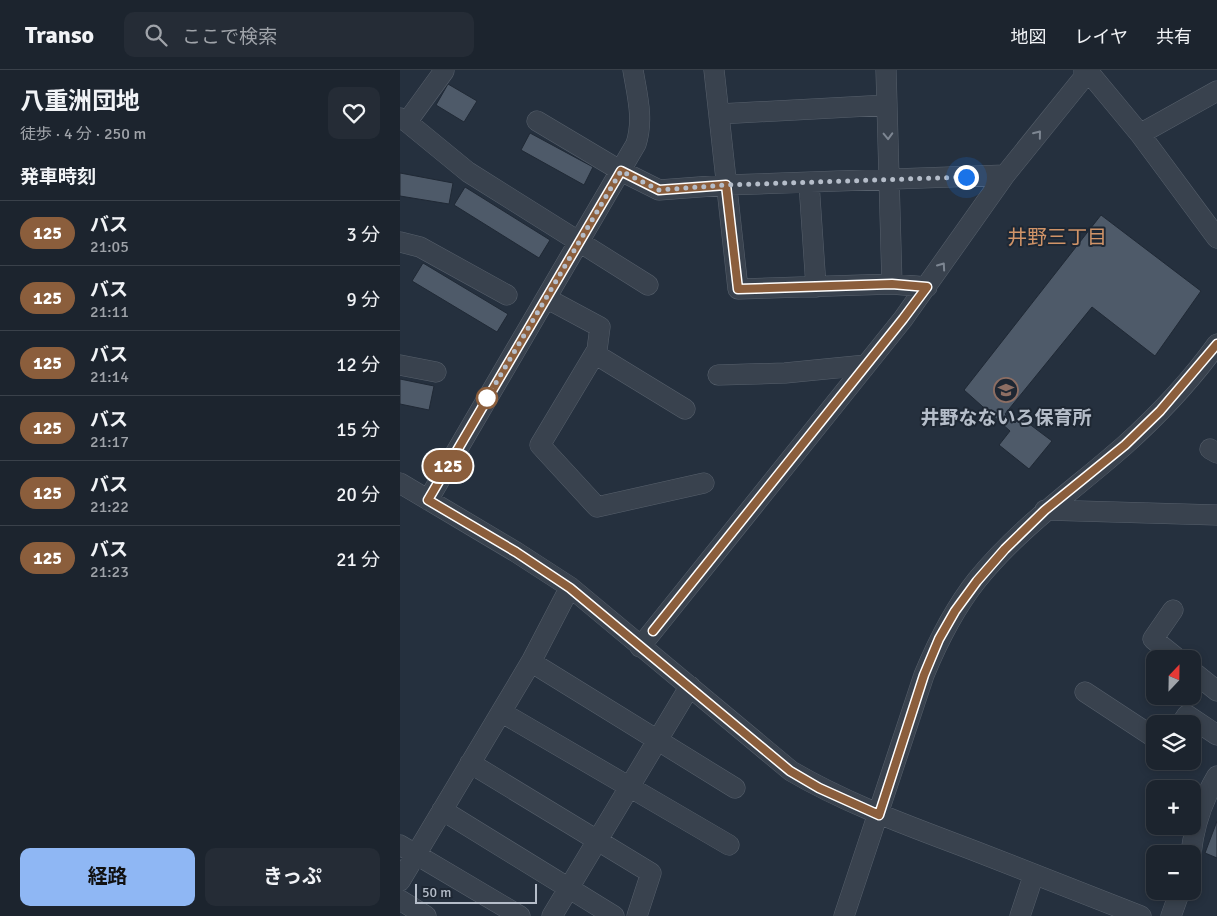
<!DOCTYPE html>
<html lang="ja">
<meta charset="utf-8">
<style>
body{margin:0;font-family:Signika,"Noto Sans JP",sans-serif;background:#252c36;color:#f1f3f6;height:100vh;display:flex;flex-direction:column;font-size:19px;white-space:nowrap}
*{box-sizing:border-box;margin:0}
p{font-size:16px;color:#a0a4aa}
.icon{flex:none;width:28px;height:28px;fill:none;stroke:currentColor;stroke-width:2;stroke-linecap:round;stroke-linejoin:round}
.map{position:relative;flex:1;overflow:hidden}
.side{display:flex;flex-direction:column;background:#1c242e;width:400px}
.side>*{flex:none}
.badge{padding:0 10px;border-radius:16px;font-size:18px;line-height:32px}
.needle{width:32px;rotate:22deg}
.fabs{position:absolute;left:746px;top:580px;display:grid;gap:10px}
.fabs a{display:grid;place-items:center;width:55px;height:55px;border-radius:10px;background:#1c242e;box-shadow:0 2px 8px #0003,0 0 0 1px #3a414a;font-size:25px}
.scale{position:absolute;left:15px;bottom:12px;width:122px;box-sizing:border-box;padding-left:5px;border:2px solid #b5bdc9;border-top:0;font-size:14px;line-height:18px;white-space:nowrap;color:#b5bdc9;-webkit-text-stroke:4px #1e2733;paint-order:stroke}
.you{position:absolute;width:25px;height:25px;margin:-12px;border:4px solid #fff;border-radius:50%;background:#1a73e8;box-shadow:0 0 0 8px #1a73e833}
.map>.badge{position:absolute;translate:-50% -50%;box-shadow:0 0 0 2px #fff}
h2{padding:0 20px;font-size:19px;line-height:45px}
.round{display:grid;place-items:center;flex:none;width:52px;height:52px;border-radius:10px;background:#252c36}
.headline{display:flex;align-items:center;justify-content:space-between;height:85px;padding:0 20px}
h1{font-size:24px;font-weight:700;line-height:38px}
.primary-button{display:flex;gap:10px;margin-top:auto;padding:10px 20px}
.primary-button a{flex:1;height:58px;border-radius:10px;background:#8fb7f4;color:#111;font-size:20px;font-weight:700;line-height:58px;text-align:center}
.primary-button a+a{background:#252c36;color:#f1f3f6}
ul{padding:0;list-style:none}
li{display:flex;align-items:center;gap:15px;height:65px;padding:0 20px;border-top:1px solid #3a414a}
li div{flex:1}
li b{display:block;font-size:19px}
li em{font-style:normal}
li .badge{min-width:55px;font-weight:700;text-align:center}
header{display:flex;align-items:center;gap:30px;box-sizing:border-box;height:70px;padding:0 25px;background:#1c242e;border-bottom:1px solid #3a414a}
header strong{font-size:24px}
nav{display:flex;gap:28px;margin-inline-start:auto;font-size:18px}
.search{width:350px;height:45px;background:#252c36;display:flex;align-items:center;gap:12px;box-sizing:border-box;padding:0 18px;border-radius:10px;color:#a0a4aa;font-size:19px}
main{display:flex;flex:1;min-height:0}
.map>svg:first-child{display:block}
</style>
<header>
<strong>Transo</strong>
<div class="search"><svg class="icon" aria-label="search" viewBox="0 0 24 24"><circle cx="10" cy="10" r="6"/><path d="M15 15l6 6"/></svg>ここで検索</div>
<nav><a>地図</a><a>レイヤ</a><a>共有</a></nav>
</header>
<main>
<section class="side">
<div class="headline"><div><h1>八重洲団地</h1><p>徒歩 · 4 分 · 250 m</p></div><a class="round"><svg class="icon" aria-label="heart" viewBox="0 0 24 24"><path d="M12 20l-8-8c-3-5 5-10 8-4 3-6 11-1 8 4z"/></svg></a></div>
<h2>発車時刻</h2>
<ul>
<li><span class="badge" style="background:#8b5e3c;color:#fff">125</span><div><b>バス</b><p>21:05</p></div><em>3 分</em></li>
<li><span class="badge" style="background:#8b5e3c;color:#fff">125</span><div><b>バス</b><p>21:11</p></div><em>9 分</em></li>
<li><span class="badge" style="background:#8b5e3c;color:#fff">125</span><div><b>バス</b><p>21:14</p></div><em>12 分</em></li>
<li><span class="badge" style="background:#8b5e3c;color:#fff">125</span><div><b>バス</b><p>21:17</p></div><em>15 分</em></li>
<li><span class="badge" style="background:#8b5e3c;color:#fff">125</span><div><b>バス</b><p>21:22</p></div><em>20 分</em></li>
<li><span class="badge" style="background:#8b5e3c;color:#fff">125</span><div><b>バス</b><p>21:23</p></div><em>21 分</em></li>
</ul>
<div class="primary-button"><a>経路</a><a>きっぷ</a></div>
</section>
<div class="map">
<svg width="817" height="846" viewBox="0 0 817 846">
<rect width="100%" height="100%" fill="#25303e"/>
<!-- building -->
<path fill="#4e5a69" stroke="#202935" d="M48,14L77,31L64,52L36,35Z
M130,63L193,97L184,115L121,80Z
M0,103L53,113L49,134L0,126Z
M65,117L150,170L139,188L54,135Z
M701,145L801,221L755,286L692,237L605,344L615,353L620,347L652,371L629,399L599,375L610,361L564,320Z
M23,193L108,244L97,262L12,211Z
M0,309L34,316L29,340L0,334Z
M817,751V788L805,783Z"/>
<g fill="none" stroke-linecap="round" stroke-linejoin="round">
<defs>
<path id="minor" d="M314,0L338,219L492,214L527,217
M486,0L492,214
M687,0L740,64L817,168
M319,44L487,35
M0,48L7,52L68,102L248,215
M137,51L221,101L259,120L326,115L605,105
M7,52L44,1
M740,64L817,21
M409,113L416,217
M0,172L20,177L107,225
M146,228L200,257L197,280L140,375L197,437L304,413
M195,284L285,339
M0,295L36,302
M318,305L385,303L466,295
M810,379L817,383
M0,413L116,482L170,517L391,701C449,735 512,757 575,781C630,802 685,824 741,846
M28,430L236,74C244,49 237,25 233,0
M645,440L817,445
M773,540L753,569L778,589
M240,577L503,249L605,105L684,7V0
M131,592L335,718
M792,601L817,621
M685,622L755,668
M101,642L329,775
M781,654L787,645L817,665
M70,693L251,803L237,846
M42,740L214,846
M0,775L120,846
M791,784C794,755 802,731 817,706
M0,811L131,592L170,517
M0,830L26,846
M152,846L290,616
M444,846L524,605C538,571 554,539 577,510C621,456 674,420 725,375C757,346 792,309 817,274
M620,846L634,804
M771,846L780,821"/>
</defs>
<!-- minor casing -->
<use href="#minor" stroke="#57606c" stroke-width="21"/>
<!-- minor -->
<use href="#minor" stroke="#39424e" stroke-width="20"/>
</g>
<!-- one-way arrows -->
<defs><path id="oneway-chevron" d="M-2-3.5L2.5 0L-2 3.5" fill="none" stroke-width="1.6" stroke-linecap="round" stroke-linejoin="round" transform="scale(1.25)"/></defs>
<g stroke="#7d8692">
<use href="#oneway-chevron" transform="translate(638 64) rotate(-51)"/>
<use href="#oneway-chevron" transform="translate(488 66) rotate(88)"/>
<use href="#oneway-chevron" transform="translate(542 196) rotate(-55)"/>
</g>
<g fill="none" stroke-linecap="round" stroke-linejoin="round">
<defs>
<path id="line" d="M253,561L503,249L527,217L492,214L338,219L326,115L259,120L221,101L28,430L116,482L170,518L390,701L419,718L479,745L524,605L539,569L555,541L577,511L605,479L645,440L725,375L760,341L817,274"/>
</defs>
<!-- line casing -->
<use href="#line" stroke="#fff" stroke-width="11"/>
<!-- line -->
<use href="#line" stroke="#8b5e3c" stroke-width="8"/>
<!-- walk -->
<path stroke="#b5bdc9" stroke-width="5" stroke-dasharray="0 9" d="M87,328L221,101L259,120L326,115L566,107"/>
</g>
<!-- icons -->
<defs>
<symbol id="school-ring" viewBox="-11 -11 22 22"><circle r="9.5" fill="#1e2733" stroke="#8d6e63" stroke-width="1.5"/><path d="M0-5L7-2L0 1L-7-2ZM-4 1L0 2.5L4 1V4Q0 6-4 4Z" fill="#8d6e63"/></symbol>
</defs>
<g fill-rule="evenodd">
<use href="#school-ring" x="592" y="306" width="28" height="28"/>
</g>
<!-- markers -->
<circle fill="#fff" stroke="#8b5e3c" stroke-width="2.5" cx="87" cy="328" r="10"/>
<g text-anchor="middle" stroke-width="4" stroke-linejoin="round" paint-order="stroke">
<!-- poi labels -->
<g font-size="19" font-weight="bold" fill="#b5bdc9" stroke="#1e2733">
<text x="606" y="354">井野なないろ保育所</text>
</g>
<!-- neighbourhood labels -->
<g font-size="20" fill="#d19468" stroke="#1e2733">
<text x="657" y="174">井野三丁目</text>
</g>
</g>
</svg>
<div class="fabs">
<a><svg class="needle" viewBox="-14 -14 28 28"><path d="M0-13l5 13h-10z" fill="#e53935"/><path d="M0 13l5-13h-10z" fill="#a0a4aa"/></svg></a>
<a><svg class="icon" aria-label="layers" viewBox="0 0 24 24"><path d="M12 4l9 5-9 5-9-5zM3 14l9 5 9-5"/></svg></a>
<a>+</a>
<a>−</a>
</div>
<div class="scale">50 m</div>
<div class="you" style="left:566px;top:107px"></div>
<b class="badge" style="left:48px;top:396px;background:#8b5e3c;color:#fff">125</b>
</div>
</main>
